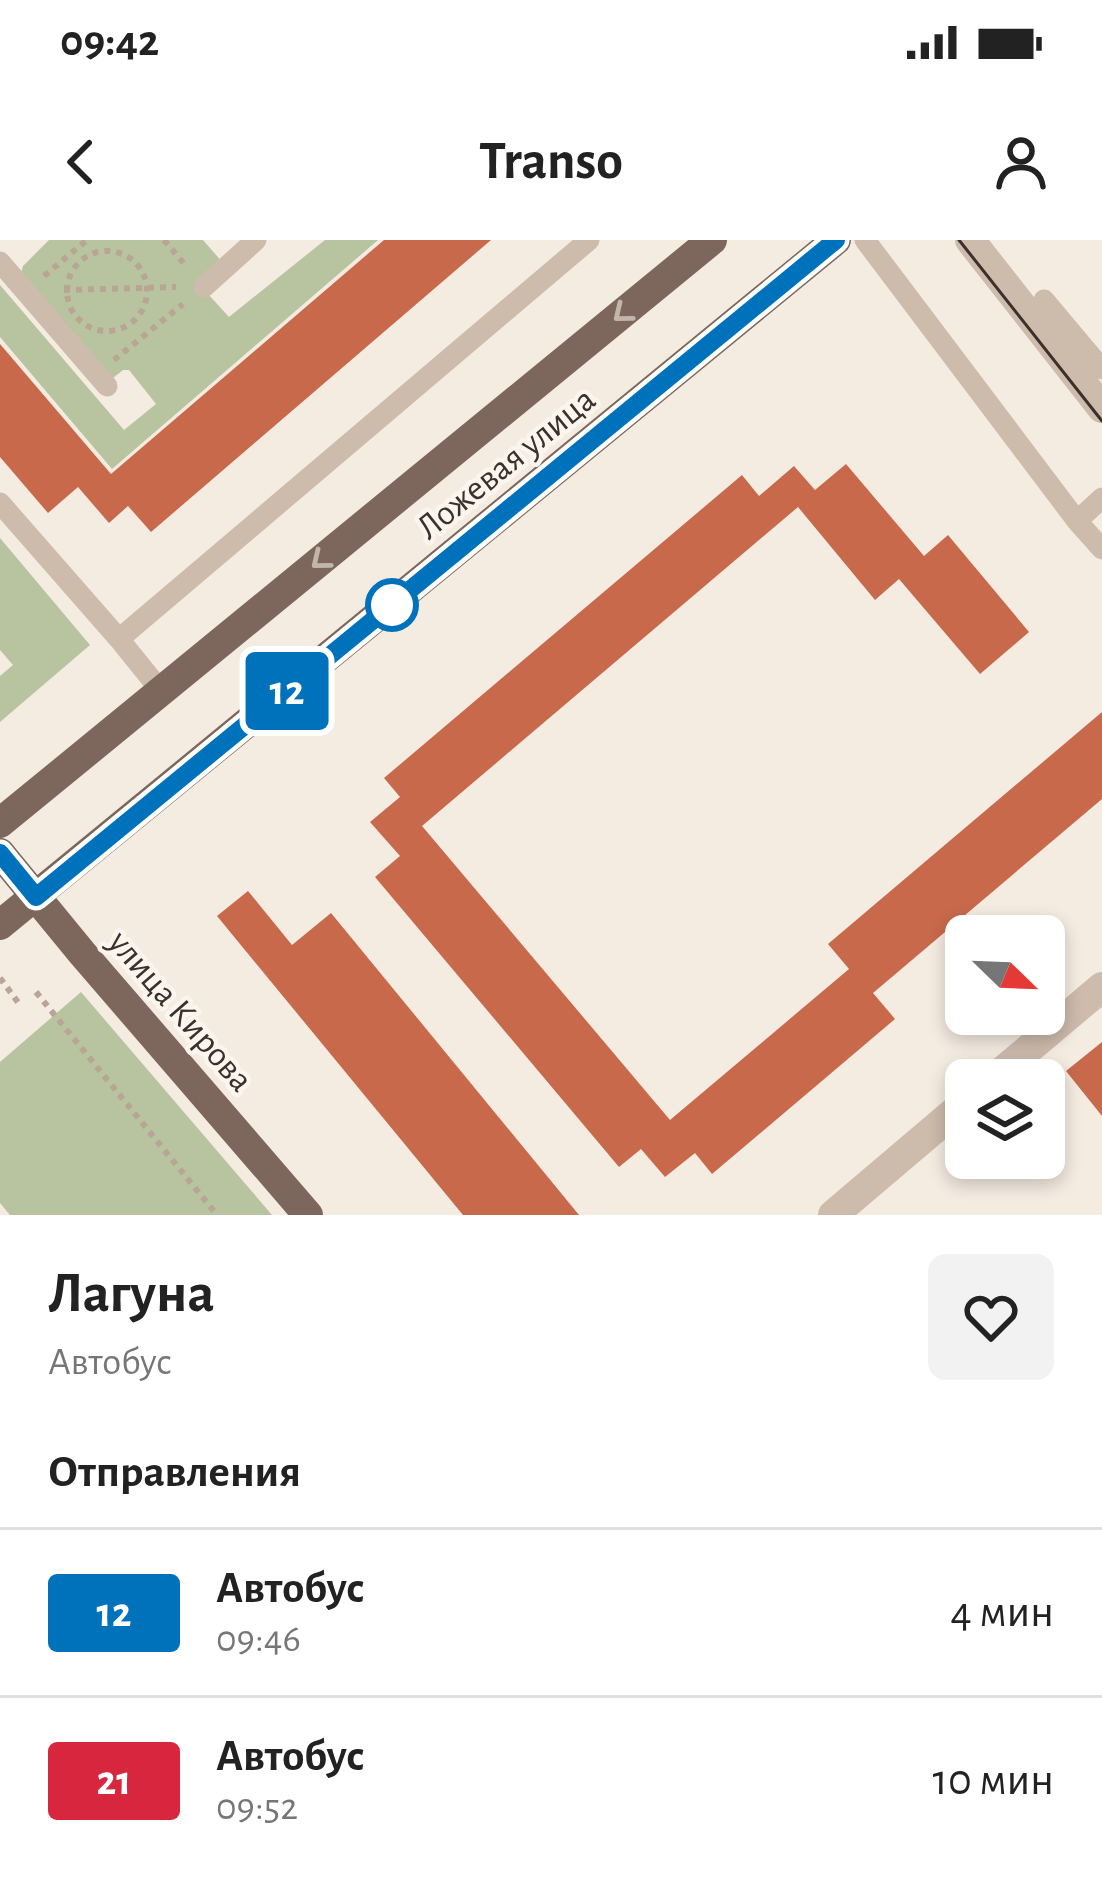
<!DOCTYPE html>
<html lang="ru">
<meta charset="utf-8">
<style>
body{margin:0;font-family:"Alegreya Sans",sans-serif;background:#f2f2f2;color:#222;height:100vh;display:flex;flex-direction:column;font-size:45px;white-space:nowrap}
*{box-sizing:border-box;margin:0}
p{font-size:39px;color:#767676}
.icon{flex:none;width:66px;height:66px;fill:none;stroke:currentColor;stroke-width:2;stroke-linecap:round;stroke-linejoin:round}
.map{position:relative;height:975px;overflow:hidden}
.sheet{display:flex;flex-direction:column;background:#fff;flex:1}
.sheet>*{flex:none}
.badge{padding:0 24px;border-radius:9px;font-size:42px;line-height:78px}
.needle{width:78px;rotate:113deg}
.buttons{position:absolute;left:945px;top:675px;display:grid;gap:24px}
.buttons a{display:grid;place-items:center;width:120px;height:120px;border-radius:18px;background:#fff;box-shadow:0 6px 18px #0003;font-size:60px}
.map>.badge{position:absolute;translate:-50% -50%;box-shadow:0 0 0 6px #fff}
h2{padding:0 48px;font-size:45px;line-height:108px}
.round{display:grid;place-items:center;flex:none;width:126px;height:126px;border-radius:18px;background:#f2f2f2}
.headline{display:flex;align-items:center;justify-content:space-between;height:204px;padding:0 48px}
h1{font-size:57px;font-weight:700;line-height:90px}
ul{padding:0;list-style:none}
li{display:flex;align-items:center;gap:36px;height:168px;padding:0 48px;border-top:3px solid #e0e0e0}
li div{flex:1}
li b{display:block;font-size:45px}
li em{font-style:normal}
li .badge{min-width:132px;font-weight:700;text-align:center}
.status{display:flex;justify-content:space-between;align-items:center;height:84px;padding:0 60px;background:#fff;direction:ltr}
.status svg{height:33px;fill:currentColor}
header{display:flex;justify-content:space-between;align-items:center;height:156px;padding:0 48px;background:#fff;font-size:54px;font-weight:700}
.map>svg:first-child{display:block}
</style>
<div class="status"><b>09:42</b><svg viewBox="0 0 49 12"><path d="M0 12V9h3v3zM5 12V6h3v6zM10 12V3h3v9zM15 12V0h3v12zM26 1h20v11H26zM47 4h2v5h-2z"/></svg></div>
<header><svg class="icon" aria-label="back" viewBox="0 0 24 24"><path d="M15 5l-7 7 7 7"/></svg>Transo<svg class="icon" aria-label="person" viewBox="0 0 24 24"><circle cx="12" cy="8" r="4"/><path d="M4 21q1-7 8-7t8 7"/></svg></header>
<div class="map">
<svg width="1102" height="975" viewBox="0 0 1102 975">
<rect width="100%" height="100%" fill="#f4ebe1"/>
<!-- green -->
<path fill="#b8c4a0" d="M49,0H203L223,23L207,53L229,77L325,0H378L112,229L0,97V45L124,190L156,164L129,130H123L113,138L21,33L23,26Z
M0,298L90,405L0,482V436L13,425L0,410Z
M81,752L272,975H10L0,963V822Z"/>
<!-- building -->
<path fill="#c8694b" d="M384,0H491L151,292L128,266L109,283L78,247L48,273L0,217V104L111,234Z
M846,224L924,316L948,295L1029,392L980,434L899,339L875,360L798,267L422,586L670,880L849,729L828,704L1102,472V559L873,753L895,779L712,934L695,913L665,937L641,909L619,927L375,637L400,616L370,582L400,557L384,538L742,235L759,256L794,226L815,250Z
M248,651L292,705L331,673L579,975H463L217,676Z
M1102,802V876L1066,831Z"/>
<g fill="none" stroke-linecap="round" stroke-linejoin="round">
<!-- path -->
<path stroke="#b9a596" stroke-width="6" stroke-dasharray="6 6" stroke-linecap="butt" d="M164,0L186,26
M67 51a40 40 0 1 1 80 0a40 40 0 1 1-80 0Z
M44,36L87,0
M64,50L176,47
M114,120L183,64
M0,738L20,765
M36,752L217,975"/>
<!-- service -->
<path stroke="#cdbbac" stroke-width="21" d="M865,0L1077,281L1102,309
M0,22L107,146
M204,47L256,0
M1044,60L1102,129
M0,263L119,399L589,0
M1077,281L1102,258
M119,399L161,451"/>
<!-- minor -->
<path stroke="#cdbbac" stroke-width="30" d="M970,0L1102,168
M992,840L1102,747
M833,975L966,862"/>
<!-- primary -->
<path stroke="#7d675c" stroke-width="30" d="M0,583L712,0
M0,613L82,713L308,975
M0,685L836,0"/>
<!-- tram -->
<path stroke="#3b302b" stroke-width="3" d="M959,0L1102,181"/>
</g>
<!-- one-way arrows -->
<defs><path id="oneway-chevron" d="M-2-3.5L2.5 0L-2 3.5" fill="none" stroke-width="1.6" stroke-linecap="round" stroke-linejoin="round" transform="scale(3)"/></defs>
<g stroke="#c2b5ac">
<use href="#oneway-chevron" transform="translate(622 74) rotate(141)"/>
<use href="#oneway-chevron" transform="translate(320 321) rotate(141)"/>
</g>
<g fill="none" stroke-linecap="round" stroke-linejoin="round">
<defs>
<path id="line" d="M0,613L36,657L836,0"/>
</defs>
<!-- line casing -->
<use href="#line" stroke="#fff" stroke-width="27"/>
<!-- line -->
<use href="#line" stroke="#0072bc" stroke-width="18"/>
</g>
<!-- markers -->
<circle fill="#fff" stroke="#0072bc" stroke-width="6" cx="392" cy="365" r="24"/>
<g text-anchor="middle" stroke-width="9" stroke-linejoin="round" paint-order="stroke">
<!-- street labels -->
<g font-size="36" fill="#3b302b" stroke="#fbf5ee">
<text transform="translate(505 222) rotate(-39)" y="13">Ложевая улица</text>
<text transform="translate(182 770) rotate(49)" y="13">улица Кирова</text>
</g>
</g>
</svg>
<div class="buttons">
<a><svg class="needle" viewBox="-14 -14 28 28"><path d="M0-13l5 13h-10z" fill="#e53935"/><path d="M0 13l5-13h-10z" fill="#767676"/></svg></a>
<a><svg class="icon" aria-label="layers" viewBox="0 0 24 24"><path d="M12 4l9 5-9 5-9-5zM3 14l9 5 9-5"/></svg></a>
</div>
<b class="badge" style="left:287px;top:451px;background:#0072bc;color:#fff">12</b>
</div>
<section class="sheet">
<div class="headline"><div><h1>Лагуна</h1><p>Автобус</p></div><a class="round"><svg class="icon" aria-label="heart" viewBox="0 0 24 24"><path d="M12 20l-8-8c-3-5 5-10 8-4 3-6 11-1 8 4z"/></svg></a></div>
<h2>Отправления</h2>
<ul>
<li><span class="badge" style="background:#0072bc;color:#fff">12</span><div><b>Автобус</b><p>09:46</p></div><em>4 мин</em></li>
<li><span class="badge" style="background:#d7263d;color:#fff">21</span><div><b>Автобус</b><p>09:52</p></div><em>10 мин</em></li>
</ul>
</section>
